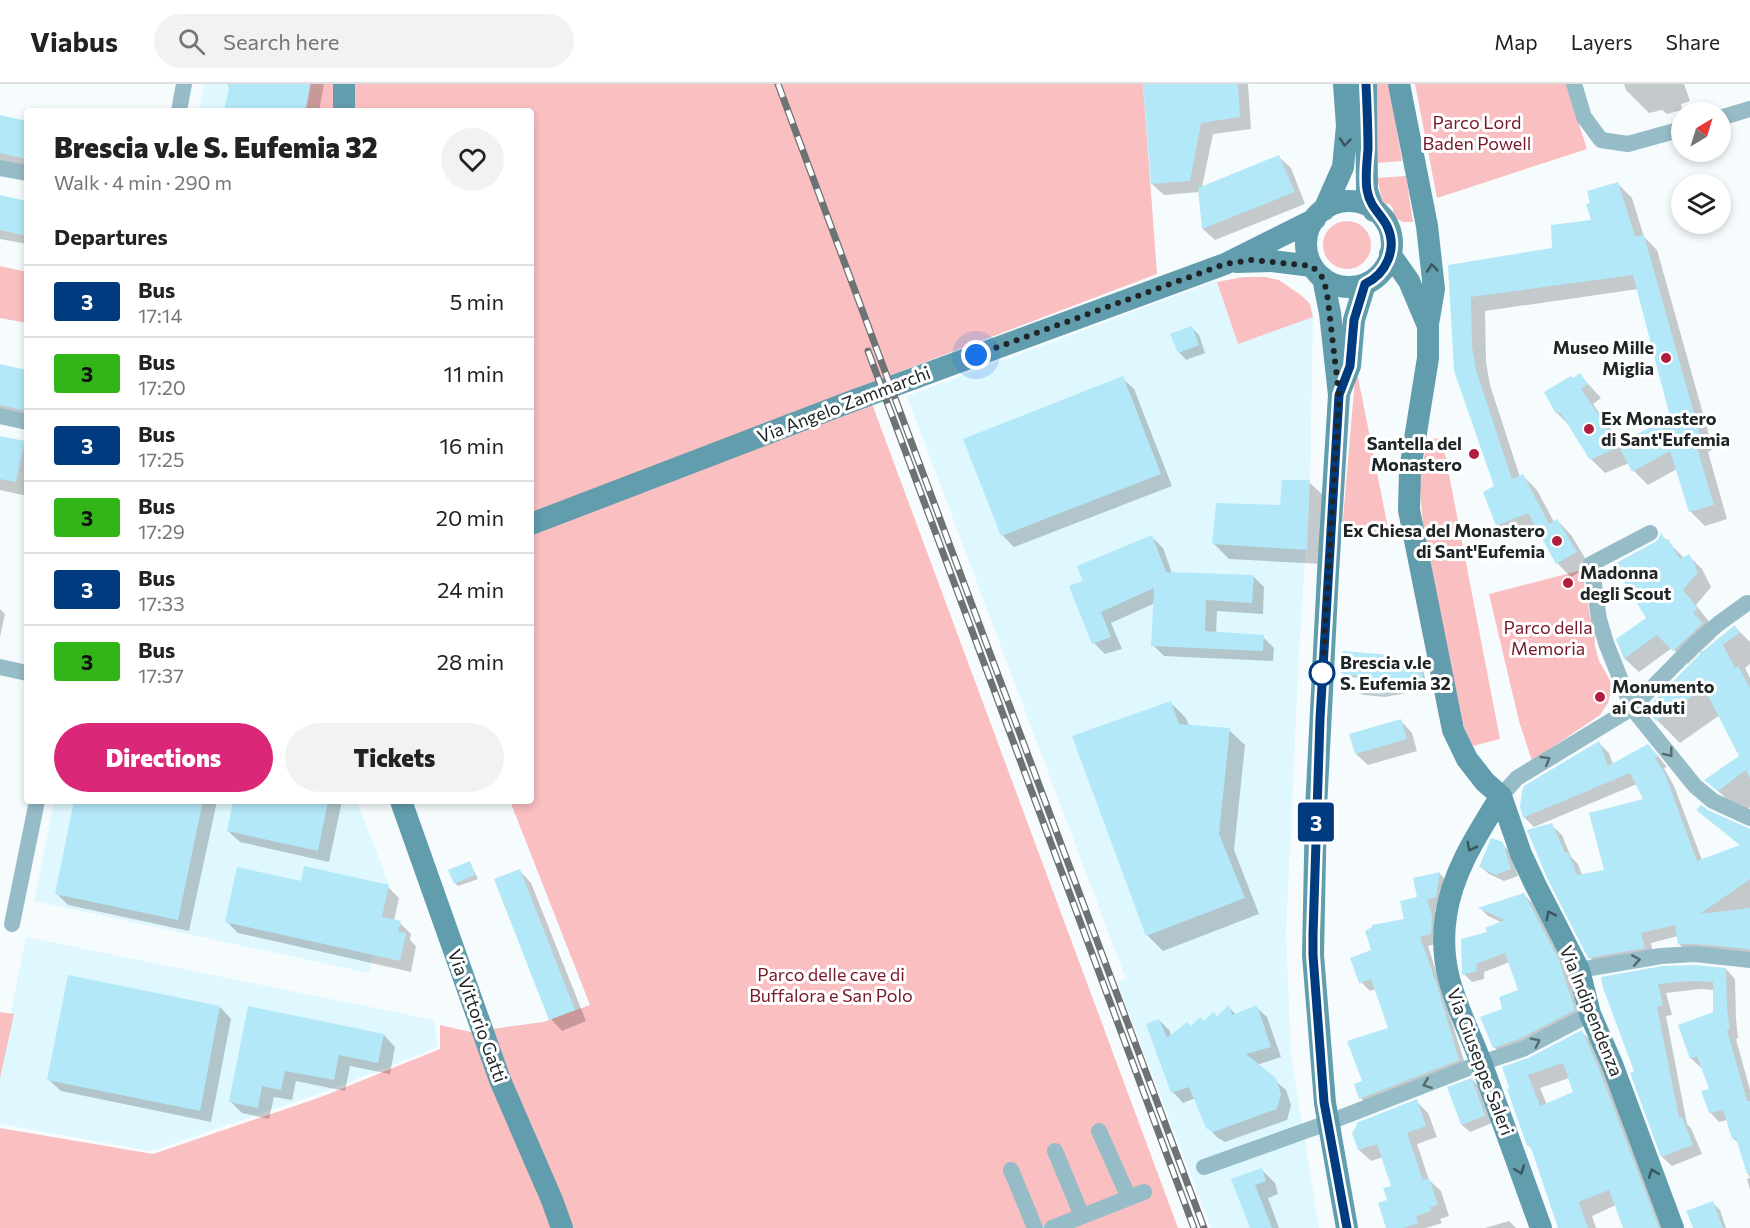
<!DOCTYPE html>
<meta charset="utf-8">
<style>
body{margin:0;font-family:Commissioner,sans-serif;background:#f2f2f2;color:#222;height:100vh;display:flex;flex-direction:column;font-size:22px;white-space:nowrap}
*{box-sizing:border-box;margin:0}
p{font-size:20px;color:#767676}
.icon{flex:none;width:33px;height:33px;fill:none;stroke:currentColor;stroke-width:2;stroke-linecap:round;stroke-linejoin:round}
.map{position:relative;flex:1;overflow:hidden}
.side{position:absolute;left:24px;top:24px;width:510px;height:696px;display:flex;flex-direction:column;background:#fff;border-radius:6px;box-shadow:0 3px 9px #0003}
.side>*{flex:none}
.badge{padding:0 12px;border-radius:4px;font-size:21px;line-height:39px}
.needle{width:39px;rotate:38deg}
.tools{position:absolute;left:1671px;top:18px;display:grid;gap:12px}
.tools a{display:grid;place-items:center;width:60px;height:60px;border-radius:50%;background:#fff;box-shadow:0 3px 9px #0003;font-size:30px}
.you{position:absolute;width:30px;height:30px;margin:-15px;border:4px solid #fff;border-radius:50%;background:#1a73e8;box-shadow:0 0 0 9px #1a73e833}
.map>.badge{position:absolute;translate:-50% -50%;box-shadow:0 0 0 3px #fff}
h2{padding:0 30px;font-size:22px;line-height:54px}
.round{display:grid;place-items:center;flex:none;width:63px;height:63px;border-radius:32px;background:#f2f2f2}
.headline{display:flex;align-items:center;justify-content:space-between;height:102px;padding:0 30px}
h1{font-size:28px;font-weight:800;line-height:45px}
.button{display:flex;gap:12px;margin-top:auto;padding:12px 30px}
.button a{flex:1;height:69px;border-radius:36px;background:#db2777;color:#fff;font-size:24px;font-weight:800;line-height:69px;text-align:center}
.button a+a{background:#f2f2f2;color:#222}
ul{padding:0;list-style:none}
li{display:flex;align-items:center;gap:18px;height:72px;padding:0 30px;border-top:2px solid #e0e0e0}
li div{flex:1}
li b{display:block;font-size:22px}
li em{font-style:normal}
li .badge{min-width:66px;font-weight:700;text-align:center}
header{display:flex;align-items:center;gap:36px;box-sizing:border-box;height:84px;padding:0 30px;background:#fff;border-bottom:2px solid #e0e0e0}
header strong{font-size:28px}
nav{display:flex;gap:33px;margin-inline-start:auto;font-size:21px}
.search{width:420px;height:54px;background:#f2f2f2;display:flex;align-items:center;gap:15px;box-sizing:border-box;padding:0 21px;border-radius:33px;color:#767676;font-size:22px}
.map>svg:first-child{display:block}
</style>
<header>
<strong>Viabus</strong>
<div class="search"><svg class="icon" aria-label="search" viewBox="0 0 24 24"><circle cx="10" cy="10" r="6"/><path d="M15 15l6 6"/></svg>Search here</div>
<nav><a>Map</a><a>Layers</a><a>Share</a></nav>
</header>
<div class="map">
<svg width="1750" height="1144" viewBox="0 0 1750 1144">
<rect width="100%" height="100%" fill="#f6fcfe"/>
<!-- built -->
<path fill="#dff7fe" d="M204,0H310L305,27H199Z
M1213,198H1217L1238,260L1313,233L1310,396L1299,569L1286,849L1291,972L1319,1144H1211L1117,898L1126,895L907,312Z
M54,717H357L389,801L369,889L34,817Z
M26,853L434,936L438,963L324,1008L151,1067L0,1040V983Z"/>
<!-- green -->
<path fill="#fabfc1" d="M311,0H1143L1157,190L865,301L1178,1144H0V1044L153,1070L321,1013L440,965V941L471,948L543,938L590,921L510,717H531V27H306Z
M1377,0H1389L1402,77L1378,79Z
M1415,0H1566L1587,65L1437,114Z
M1406,92L1413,138H1403L1393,133V124L1389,120H1383L1377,94Z
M1323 161a24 24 0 1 1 48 0a24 24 0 1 1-48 0Z
M0,182L27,188V239L0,234Z
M1243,193H1266L1279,196L1302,212L1310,220L1313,233L1238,260L1217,198Z
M1356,283L1389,449L1342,447Z
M1442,354L1500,655L1473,662L1463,640L1424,451L1419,396L1428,355Z
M1582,486L1590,533L1594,542L1595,562L1599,577L1610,596L1611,607L1608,619L1600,631L1532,677L1519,637L1489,510Z
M0,928L14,930L0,994Z"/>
<!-- shadow -->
<path fill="#0003" fill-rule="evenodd" d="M228,0H324L319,27H225L230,5Z
M1144,0H1248L1251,45L1213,50L1202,103L1279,73L1291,84L1305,120L1215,156L1203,145L1200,108L1164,111L1152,100Z
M1624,0H1684L1690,17L1681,20L1682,26L1667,30L1662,26L1649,29L1626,6Z
M0,33L27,39V86L0,81Z
M1618,100L1632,114L1644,153L1657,166L1713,365L1708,368L1727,435L1705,442L1690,427L1677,385L1648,401L1634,387L1629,379L1605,389L1591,375L1572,344L1557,329L1546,308L1580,291L1601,314L1593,320L1621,360L1672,334L1638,205L1485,227L1486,278L1490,301L1520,393L1523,392L1537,406L1554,438L1557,436L1571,451L1590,482L1571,493L1557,479L1538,444L1512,455L1498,441L1485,408L1496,403L1450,182L1553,165L1593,138Z
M0,113L27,118V160L0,155Z
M1191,243L1199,251L1205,269L1186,276L1179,268Z
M0,282L27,288V338L0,332Z
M1122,294L1134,305L1172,402L1014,463L1003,452L965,356Z
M0,354L24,359L27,362V412L0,406Z
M1309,398L1325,413L1322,480L1229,475L1213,459L1281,423Z
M1661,451L1684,474L1689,472L1702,485L1711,503L1696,521L1710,539L1705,543L1715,554L1701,567L1703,569L1735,543L1750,558V580L1745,584L1750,594V723L1742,729L1706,696L1741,673L1720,631L1680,659L1657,636L1702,570L1700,568L1688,580L1672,564L1639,588L1625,575L1618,555L1648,534L1656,460Z
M1152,453L1163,464L1172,489L1253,492L1264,503L1263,530L1217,527L1216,550L1263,553L1274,564L1273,577L1164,572L1153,561L1155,519L1111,539L1122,565L1105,570L1094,559L1085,498Z
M0,525L5,530L0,553Z
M1390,572L1394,576L1393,585L1419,579L1422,582L1428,605L1385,613L1363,611L1359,608L1360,594L1346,593L1343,590Z
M1170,618L1186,634L1189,642L1229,646L1245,661L1234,766L1259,830L1163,867L1148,852L1074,653Z
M1401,637L1412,649L1417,667L1368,681L1356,670Z
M1599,659L1609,669L1613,680L1648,662L1658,672L1667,683L1664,684L1674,702L1702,776L1741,762L1698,726L1750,748V874L1690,870L1679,860L1678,852L1651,859L1654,874L1600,883L1589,873L1551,741L1562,751L1571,773L1578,780L1582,791L1606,787L1645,716L1637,700L1534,743L1524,733Z
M76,717H217L189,847L68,821L56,809Z
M234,717H342L329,778L240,758L228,747Z
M1502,760L1510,768L1518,792L1504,797L1489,790L1481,783Z
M470,779L478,795L458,802L455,799Z
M520,787L531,799L586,937L562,947L551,935Z
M1439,789L1448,798L1445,822L1435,826L1441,843L1440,859L1428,862L1467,986L1370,1024L1361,1014L1364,998L1390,945L1376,905L1370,907L1361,898L1372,867L1406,836L1419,814Z
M302,799L388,803L399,814L394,837L400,839L411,850L410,856L416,862L411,888L238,849L227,838Z
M1524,810L1532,819L1567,886L1582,935L1502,971L1494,963L1504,925L1520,907L1510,878L1484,888V895L1472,898L1464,890L1489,849L1503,839L1488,832L1481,825Z
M1726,885L1735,895L1736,935L1738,954L1736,955L1750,1006V1106L1747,1095L1750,1094L1739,1060L1733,1054L1727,1036L1719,1038L1710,1028L1711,1005L1703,983H1700L1691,974L1714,929V906L1701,905L1666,909L1672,931L1666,932L1687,1040L1691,1044L1702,1070L1672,1082L1662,1073L1632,989L1636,988L1603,894Z
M220,923L231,935L211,1038L61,1007L49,996Z
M1229,923L1236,931L1256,923L1267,933L1281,973L1257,981L1286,1006L1291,1021L1287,1036L1225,1058L1218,1054L1207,1043L1196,1014L1183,1019L1173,1008L1159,936L1170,947L1171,952L1217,934Z
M250,924L384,951L395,963L390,990L350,982L345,1007L296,997L292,1016L274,1013L269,1035L242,1029L231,1018Z
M1582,948L1595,961L1666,1144H1624L1616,1121L1592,1132L1596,1144H1560L1533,1066L1528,1061L1509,1005L1528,976ZM1569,994L1575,1009L1547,1021L1540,1004Z
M1472,995L1479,1003L1492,1039L1470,1048L1462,1041L1449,1004Z
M1416,1017L1428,1029L1437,1053L1417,1060L1429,1096L1441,1107L1449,1132L1440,1135L1442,1139L1426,1144H1388L1389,1117L1393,1103L1383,1073L1371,1077L1359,1066L1353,1049Z
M1262,1086L1275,1099L1278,1110L1268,1114L1279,1144H1252L1233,1096Z
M1712,1118L1720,1126L1726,1144H1695Z
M1509,1137L1516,1144H1485Z"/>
<!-- building -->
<path fill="#b3e8f8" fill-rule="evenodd" d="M230,0H310L305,27H224Z
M1143,0H1238L1240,33L1201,39L1190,97L1151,100Z
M0,31L27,37V75L0,69Z
M1279,71L1295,108L1202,145L1198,104Z
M1618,98L1635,152L1644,151L1700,351L1694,354L1714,421L1689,428L1670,367L1632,388L1619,363L1590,376L1560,328L1556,330L1544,308L1571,292L1573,294L1580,289L1588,300L1581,305L1618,360L1670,333L1633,191L1471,213L1472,263L1476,286L1512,395L1523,390L1549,440L1557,435L1577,468L1556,480L1528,429L1496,442L1483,408L1494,402L1454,287L1448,181L1552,164L1551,141L1591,136L1586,120L1590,119L1587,107Z
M0,111L27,117V152L0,146Z
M1192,242L1199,261L1178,269L1170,250Z
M0,280L27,286V327L0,321Z
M1123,292L1161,390L1001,452L963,355Z
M0,352L25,357L16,398L0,395Z
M1282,396H1310L1307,466L1212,460L1216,419L1280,421Z
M1661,448L1665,456L1668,455L1680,475L1689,470L1696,482L1695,483L1698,488L1683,506L1698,524L1693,529L1703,539L1673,567L1657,551L1624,575L1616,555L1646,534L1616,485L1619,484L1616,479L1655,458L1659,454Z
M1152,451L1166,488L1254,491L1252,519L1206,516L1205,547L1264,551L1263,567L1151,562L1154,504L1101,528L1111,553L1092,560L1069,502L1083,497L1077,482Z
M1735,541L1739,549L1723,561L1735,584L1738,582L1750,604V694L1746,686L1718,707L1704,696L1739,672L1704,604L1656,637L1646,625L1703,567Z
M1343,567L1391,571L1390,584L1419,577L1425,602L1381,610L1358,609L1359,592L1341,590Z
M1171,617L1179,640L1230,644L1219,750L1245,814L1146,852L1072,652Z
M1401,635L1407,655L1355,670L1349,650Z
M1599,657L1608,682L1648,660L1658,673L1655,674L1665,690L1697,777L1740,761L1696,726L1701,721L1708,726L1750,745V795L1700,830L1750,824V865L1696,860H1678L1675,841L1641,849L1645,864L1588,874L1547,794L1527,746L1552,739L1565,769L1568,768L1577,791L1604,786L1589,729L1643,715L1630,689L1523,734L1520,723L1522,707L1524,702Z
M74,717H203L178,836L55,810Z
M233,717H328L318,767L227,747Z
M1491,754L1503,758L1511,785L1496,791L1479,783Z
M470,777L475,791L454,800L448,786Z
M304,782L389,801L382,833L401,837L398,848L406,849L400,877L225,838L237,783L301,797Z
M520,785L575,926L549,936L494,795Z
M1440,788L1436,813L1427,816L1432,832L1431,850L1420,853L1437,901L1459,976L1359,1015L1354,1000L1362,997L1347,957L1388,944L1371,895L1359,899L1350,874L1371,866L1365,847L1372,843V841L1404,835L1400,817L1417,813L1413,794Z
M1524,809L1559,876L1575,926L1519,955L1493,964L1480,933L1502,925L1499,913L1518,906L1505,869L1476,880L1477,887L1462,891L1461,855L1487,848L1485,844L1505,836L1478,824Z
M1695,881L1726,884L1727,925L1730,945L1727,946L1747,1017H1750V1089L1747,1090L1736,1054L1732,1055L1723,1026L1709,1029L1701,1007L1709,1005L1697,972L1690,975L1678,941L1713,928V898L1691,897L1658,900L1663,921L1657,923L1679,1034L1682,1033L1693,1061L1661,1073L1630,989L1634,987L1603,904L1601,893L1662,882Z
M68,891L220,922L200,1027L47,996Z
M1229,921L1232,931L1257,921L1271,963L1246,970L1276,994L1281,1010L1277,1025L1213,1048L1206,1044L1189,1003L1171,1009L1146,940L1159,935L1167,954L1187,938L1191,942L1200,933L1204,937L1213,928L1217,932Z
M248,922L384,950L378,979L339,971L334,996L285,987L281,1006L262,1002L258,1024L229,1018Z
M1582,946L1599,985L1659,1144H1623L1609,1106L1579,1118L1588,1144H1558L1530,1061L1527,1062L1507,1005L1509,1004L1502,983L1528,974ZM1563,979L1573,1008L1540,1022L1528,991Z
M1472,994L1485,1032L1461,1041L1447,1003Z
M1417,1015L1426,1042L1407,1049L1423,1096L1429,1094L1438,1121L1430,1123L1431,1127L1416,1132L1418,1139L1404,1144H1386L1378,1119L1387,1116L1383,1104L1391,1102L1377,1060L1358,1066L1352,1049L1357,1041L1356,1039Z
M1262,1084L1266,1097L1255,1101L1272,1144H1250L1231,1095Z
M1713,1117L1723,1144H1693L1686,1127Z"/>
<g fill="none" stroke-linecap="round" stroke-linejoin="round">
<!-- street -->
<path stroke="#96bcc7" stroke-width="16" d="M1574,0L1584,33L1601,56L1628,60L1682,45
M179,27L184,0
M1720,34L1750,25
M0,84L27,89
M0,332L27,338
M1650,449L1591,480L1599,535L1606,559L1632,624L1695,702L1713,717L1750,734
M0,583L27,589
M1501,712L1517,694L1632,624L1696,559L1718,540L1747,519
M12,840L37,717
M1579,886L1661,872L1695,870L1750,876
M1099,1047L1129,1114
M1055,1067L1082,1132
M1204,1083L1327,1039L1481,979L1523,965L1590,930
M1011,1086L1035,1144
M1052,1144L1144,1108"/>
<!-- secondary -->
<path stroke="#629dad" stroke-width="22" d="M1366,0L1367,106L1374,127
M1399,0L1427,142L1434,205L1428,240
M344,27V0
M1306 160a43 43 0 1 1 86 0a43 43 0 1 1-86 0Z
M1324,126L1343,83L1347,42L1344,0
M1390,170L1409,197L1428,242V274L1410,386L1409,426L1453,646L1467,675L1485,698L1501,712L1521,770L1535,800L1579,886L1590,930L1612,980L1673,1144
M1236,178L1272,177L1312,182
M1323,194L1330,229L1339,311L1328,489L1316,725L1313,871L1325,1019L1347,1144
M1340,307L1350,282L1354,236L1365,200
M531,440L847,319L1225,180L1315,135
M1501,712C1478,749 1452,788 1446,832C1437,891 1462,928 1482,981C1502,1035 1521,1090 1541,1144
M401,717L500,996L552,1116L562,1144"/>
<defs>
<path id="rail" d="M778,0L1204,1144
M868,267L1194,1144"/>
</defs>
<!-- rail casing -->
<use href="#rail" stroke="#6d7375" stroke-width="7"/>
<!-- rail -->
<use href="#rail" stroke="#fff" stroke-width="4.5" stroke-dasharray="14" stroke-linecap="butt"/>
</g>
<!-- one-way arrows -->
<defs><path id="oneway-chevron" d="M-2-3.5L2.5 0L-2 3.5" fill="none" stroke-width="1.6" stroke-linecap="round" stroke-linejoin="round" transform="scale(1.5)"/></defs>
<g stroke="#3a565d">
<use href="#oneway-chevron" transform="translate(1345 58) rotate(95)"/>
<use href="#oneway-chevron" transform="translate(1432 184) rotate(-96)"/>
<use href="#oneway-chevron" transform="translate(1471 763) rotate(117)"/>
<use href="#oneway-chevron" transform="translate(1550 831) rotate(-117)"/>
<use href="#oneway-chevron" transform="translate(1520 1086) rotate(70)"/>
<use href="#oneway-chevron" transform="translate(1653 1089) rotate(-110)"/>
</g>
<g stroke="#556a6f">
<use href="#oneway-chevron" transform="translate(1669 669) rotate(52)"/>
<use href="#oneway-chevron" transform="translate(1546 676) rotate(-31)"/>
<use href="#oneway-chevron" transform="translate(1636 876) rotate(-10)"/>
<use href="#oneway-chevron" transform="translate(1536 958) rotate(-27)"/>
<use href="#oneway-chevron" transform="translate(1427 1000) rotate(159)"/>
</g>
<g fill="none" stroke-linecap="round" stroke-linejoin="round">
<defs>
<path id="line" d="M1347,1144L1324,1018L1313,871V850L1320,635L1339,311L1350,282L1354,236L1365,200C1386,190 1398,165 1387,142C1380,129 1370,123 1367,106C1365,93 1367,78 1368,65C1368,43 1367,22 1366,0"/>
</defs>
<!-- line casing -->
<use href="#line" stroke="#fff" stroke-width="14"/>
<!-- line -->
<use href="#line" stroke="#003b80" stroke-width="9"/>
<!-- walk -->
<path stroke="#202627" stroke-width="6" stroke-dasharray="0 10.8" d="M976,271L1225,180L1252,176L1312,182L1323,194L1327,209L1339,311L1322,594V589"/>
</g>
<!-- markers -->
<g fill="#b11e3d" stroke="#fff" stroke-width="2">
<circle cx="1666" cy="274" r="6"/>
<circle cx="1589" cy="345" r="6"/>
<circle cx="1474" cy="370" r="6"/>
<circle cx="1557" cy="457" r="6"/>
<circle cx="1568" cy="499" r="6"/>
<circle cx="1600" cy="613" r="6"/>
</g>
<circle fill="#fff" stroke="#003b80" stroke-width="3" cx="1322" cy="589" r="12"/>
<g text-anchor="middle" stroke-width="6" stroke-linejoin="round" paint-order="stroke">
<!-- park labels -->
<g font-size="18" fill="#761929" stroke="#fff">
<text x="1477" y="45">Parco Lord<tspan x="1477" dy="21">Baden Powell</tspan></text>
<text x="1548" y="550">Parco della<tspan x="1548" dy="21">Memoria</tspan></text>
<text x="831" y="897">Parco delle cave di<tspan x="831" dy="21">Buffalora e San Polo</tspan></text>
</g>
<!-- poi labels -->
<g font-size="18" font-weight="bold" fill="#202627" stroke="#fff" text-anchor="end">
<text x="1654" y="270">Museo Mille<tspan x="1654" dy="21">Miglia</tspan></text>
<text x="1601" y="341" text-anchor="start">Ex Monastero<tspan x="1601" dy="21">di Sant'Eufemia</tspan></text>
<text x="1462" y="366">Santella del<tspan x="1462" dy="21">Monastero</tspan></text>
<text x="1545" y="453">Ex Chiesa del Monastero<tspan x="1545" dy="21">di Sant'Eufemia</tspan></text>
<text x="1580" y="495" text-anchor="start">Madonna<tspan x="1580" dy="21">degli Scout</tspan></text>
<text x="1612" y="609" text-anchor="start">Monumento<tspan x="1612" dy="21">ai Caduti</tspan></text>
</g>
<!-- street labels -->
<g font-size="18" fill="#202627" stroke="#fff">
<text transform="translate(844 321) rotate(-21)" y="6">Via Angelo Zammarchi</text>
<text transform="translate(1591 927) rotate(68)" y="6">Via Indipendenza</text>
<text transform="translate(477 932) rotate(70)" y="6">Via Vittorio Gatti</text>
<text transform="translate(1480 978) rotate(69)" y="6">Via Giuseppe Saleri</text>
</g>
<!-- stop labels -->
<g font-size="18" font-weight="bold" fill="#202627" stroke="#fff" text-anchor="start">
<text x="1340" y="585">Brescia v.le<tspan x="1340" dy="21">S. Eufemia 32</tspan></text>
</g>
</g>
</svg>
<div class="tools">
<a><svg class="needle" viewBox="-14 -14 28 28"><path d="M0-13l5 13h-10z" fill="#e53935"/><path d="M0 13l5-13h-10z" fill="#767676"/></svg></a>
<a><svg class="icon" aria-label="layers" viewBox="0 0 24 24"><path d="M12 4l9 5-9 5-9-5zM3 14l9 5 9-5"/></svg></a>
</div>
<div class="you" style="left:976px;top:271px"></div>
<b class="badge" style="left:1316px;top:738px;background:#003b80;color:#fff">3</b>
<section class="side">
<div class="headline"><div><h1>Brescia v.le S. Eufemia 32</h1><p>Walk · 4 min · 290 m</p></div><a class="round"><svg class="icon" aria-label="heart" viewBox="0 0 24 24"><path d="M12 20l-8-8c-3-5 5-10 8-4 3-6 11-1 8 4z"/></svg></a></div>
<h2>Departures</h2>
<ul>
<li><span class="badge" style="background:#003b80;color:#fff">3</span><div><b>Bus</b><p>17:14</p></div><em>5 min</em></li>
<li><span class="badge" style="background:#31b518;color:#111">3</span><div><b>Bus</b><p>17:20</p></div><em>11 min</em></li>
<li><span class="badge" style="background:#003b80;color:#fff">3</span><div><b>Bus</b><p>17:25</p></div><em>16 min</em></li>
<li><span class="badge" style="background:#31b518;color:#111">3</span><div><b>Bus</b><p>17:29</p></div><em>20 min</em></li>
<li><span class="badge" style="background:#003b80;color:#fff">3</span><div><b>Bus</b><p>17:33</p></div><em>24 min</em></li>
<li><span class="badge" style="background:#31b518;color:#111">3</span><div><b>Bus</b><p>17:37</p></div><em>28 min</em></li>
</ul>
<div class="button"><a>Directions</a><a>Tickets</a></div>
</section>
</div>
